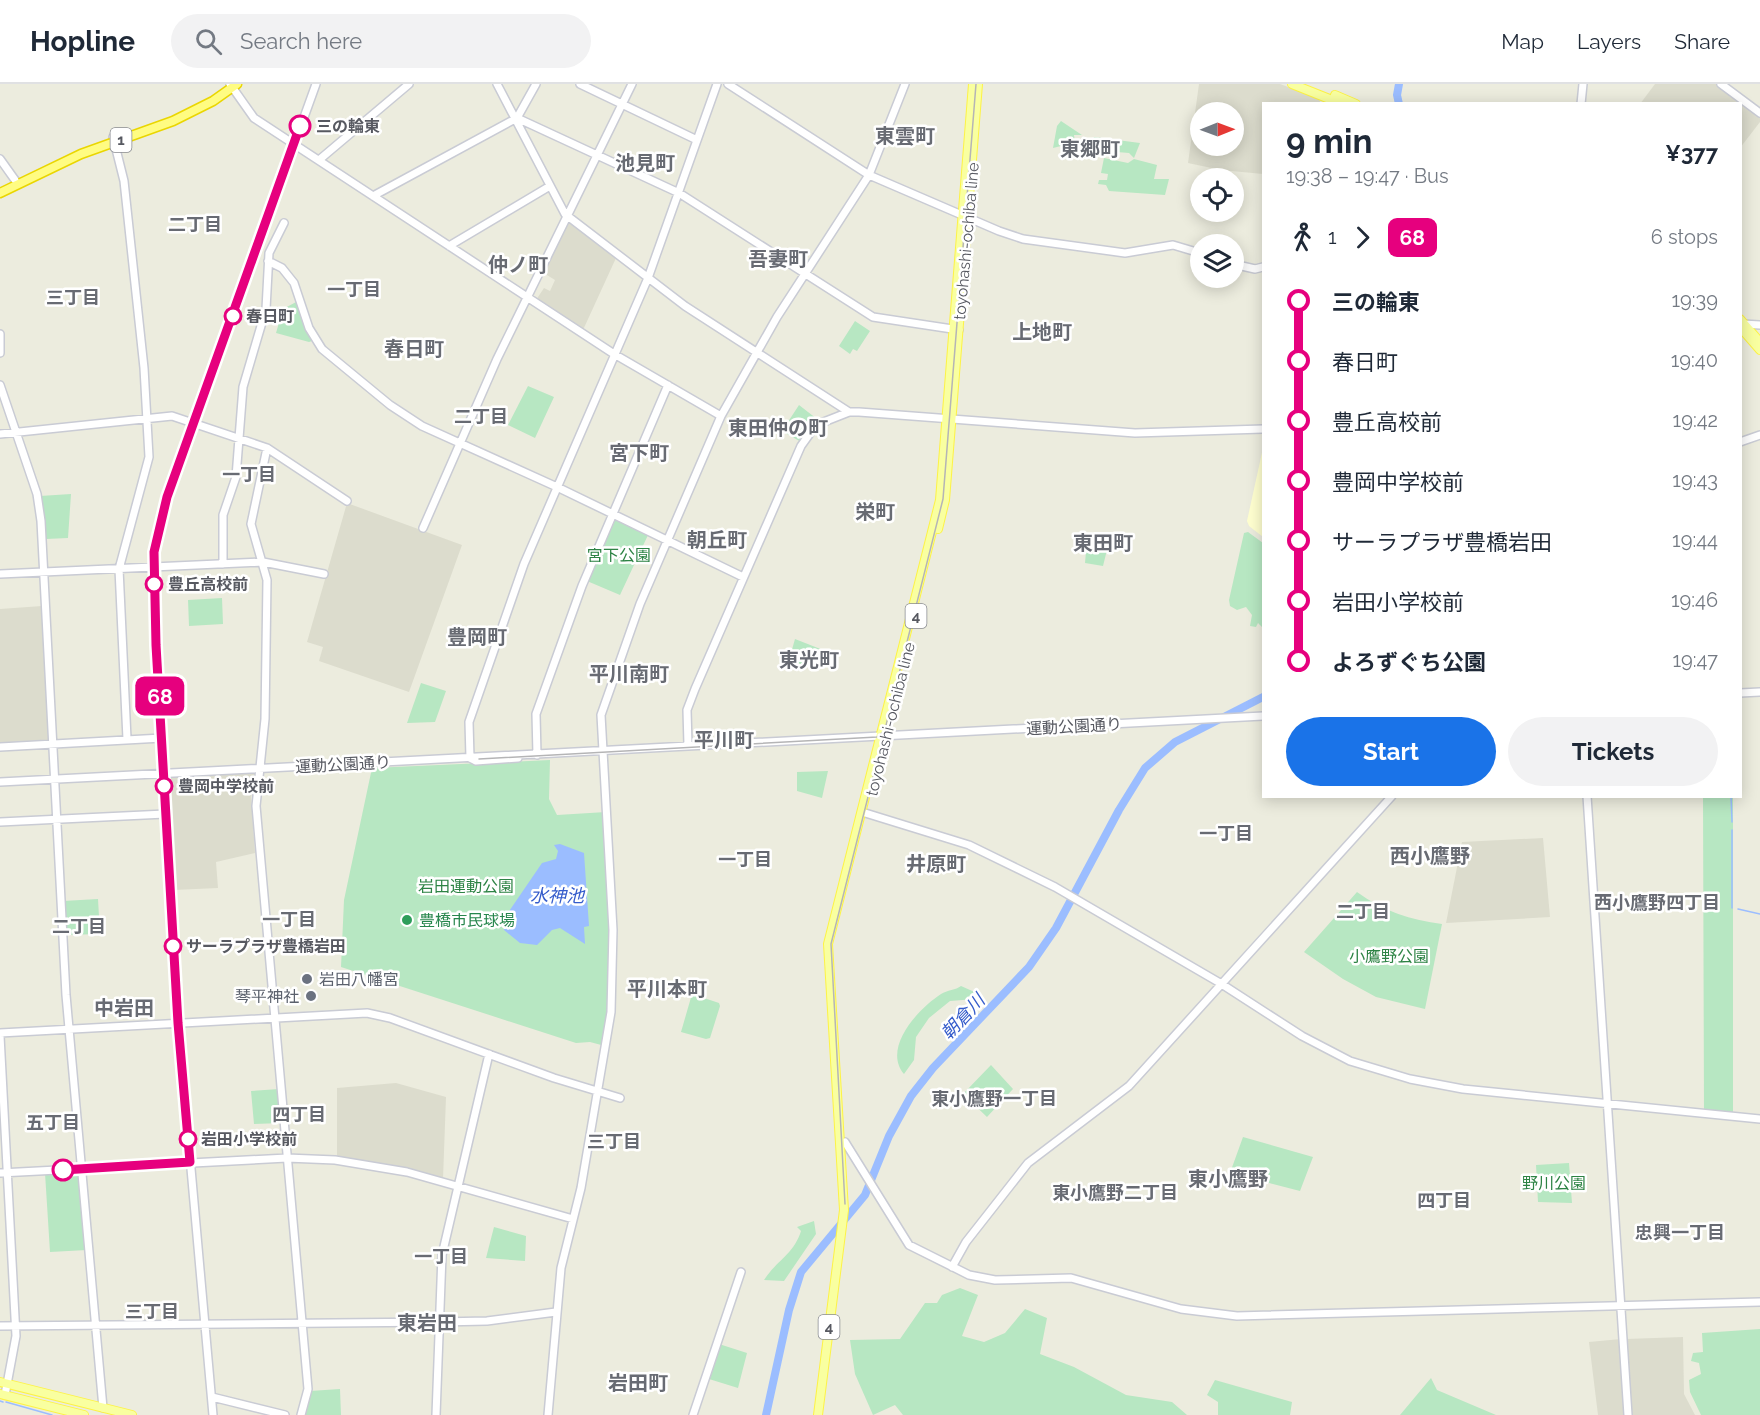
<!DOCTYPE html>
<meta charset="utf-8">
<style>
body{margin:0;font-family:Raleway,"Noto Sans JP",sans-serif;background:#f2f2f3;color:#1f2937;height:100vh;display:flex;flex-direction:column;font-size:22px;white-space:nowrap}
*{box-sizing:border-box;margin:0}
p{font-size:20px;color:#747a83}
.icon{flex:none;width:33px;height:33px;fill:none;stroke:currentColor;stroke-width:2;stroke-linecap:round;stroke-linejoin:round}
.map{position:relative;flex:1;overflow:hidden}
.side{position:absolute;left:1262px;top:18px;width:480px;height:696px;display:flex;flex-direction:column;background:#fff;border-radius:0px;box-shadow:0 3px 15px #0003}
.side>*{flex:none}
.badge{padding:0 12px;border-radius:9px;font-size:21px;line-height:39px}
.needle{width:39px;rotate:89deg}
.fabs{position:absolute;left:1190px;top:18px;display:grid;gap:12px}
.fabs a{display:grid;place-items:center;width:54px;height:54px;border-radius:50%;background:#fff;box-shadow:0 3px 15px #0003;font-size:30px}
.map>.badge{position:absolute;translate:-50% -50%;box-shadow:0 0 0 3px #fff}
.legs{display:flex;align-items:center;gap:9px;height:66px;padding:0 24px;font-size:20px}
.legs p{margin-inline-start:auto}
.headline{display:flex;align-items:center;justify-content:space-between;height:102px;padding:0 24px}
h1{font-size:33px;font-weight:700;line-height:45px}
.primary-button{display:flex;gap:12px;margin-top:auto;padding:12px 24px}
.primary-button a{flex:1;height:69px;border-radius:36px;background:#1a73e8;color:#fff;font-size:24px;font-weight:700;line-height:69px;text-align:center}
.primary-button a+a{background:#f2f2f3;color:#1f2937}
ul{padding:0 24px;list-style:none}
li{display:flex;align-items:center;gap:21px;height:60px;font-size:22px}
li i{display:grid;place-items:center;width:9px;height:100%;margin:0 8px;background:currentColor}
li i::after{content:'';width:15px;height:15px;margin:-8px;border:4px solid;border-radius:50%;background:#fff}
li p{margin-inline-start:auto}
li:first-child i{background:linear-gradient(#0000 50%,currentColor 0)}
li:last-child i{background:linear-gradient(currentColor 50%,#0000 0)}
header{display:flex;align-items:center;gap:36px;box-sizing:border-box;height:84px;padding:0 30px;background:#fff;border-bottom:2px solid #e0e1e3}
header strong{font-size:28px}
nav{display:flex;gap:33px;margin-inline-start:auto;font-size:21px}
.search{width:420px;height:54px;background:#f2f2f3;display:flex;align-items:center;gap:15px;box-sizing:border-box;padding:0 21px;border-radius:33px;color:#747a83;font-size:22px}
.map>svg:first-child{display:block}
</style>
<header>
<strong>Hopline</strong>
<div class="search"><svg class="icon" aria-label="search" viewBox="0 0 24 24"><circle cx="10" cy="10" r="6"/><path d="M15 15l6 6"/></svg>Search here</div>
<nav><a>Map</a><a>Layers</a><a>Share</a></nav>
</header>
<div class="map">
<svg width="1760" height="1331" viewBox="0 0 1760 1331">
<rect width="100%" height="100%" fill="#ececde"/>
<!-- commercial -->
<path fill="#ffffd0" d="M1263,364V453L1249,442L1247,437Z"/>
<!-- education -->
<path fill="#dcdccd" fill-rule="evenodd" d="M1199,0H1280L1318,14L1321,19L1263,20V90L1221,86L1188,79ZM1200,28H1233V62H1200Z
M1655,0H1719L1760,32V38L1740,64V20H1640Z
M568,138L616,174L583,246L536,216L544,204L550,207L555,196L542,188Z
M347,419L462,461L409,608L319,577L323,563L307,558Z
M42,522L50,657L0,660V525Z
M255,687L251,713L255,769L216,778L218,804L174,806L169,693Z
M1543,754L1550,833L1446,839L1462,758Z
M396,999L446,1013L443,1095L337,1072V1004Z
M1683,1253L1684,1310L1695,1331H1630L1626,1255Z
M1621,1255L1625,1331H1598L1589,1258Z"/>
<!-- green -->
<path fill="#b7e7c2" d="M1061,37L1082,51H1074L1076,66L1071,73L1064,75L1061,62L1053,64L1057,42Z
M1094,53L1140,59L1134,74L1129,69L1105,67V64L1093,59Z
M1104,74L1128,79L1134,75L1157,81L1154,95H1169L1165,111L1109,107L1106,101L1098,100L1099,96H1107L1108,90L1101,89Z
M298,217L312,257L309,258L276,249L283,225Z
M855,237L870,247L857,267L853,265L850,270L839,262Z
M528,302L554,313L535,354L508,341Z
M799,321L817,335L801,358L782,347Z
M71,410L68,454L46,455L40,412Z
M614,434L648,451L620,511L587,497Z
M1248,448L1263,459V544L1258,539L1256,543L1250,542L1252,531L1246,523L1237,526L1230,522L1229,516L1244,449Z
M1087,456L1109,458L1103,482L1085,479Z
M222,514L223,540L189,542L188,516Z
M795,555L823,566L815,585L789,576Z
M421,599L446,607L435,638L407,639Z
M550,676L549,715L557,731L606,728L613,891L605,962L590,958L576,959L341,883L344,816L372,684Z
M828,687L822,714L797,707V688Z
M1703,713H1733V1032L1704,1029Z
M1357,808C1383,827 1411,836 1442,840L1425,925L1376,913L1343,895L1304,868Z
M98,815L100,850L65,851L63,817Z
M961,902L979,910V912L975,915L950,917L929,934L916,953L914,976L904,990C882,964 918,925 941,910C947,906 956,906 961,902Z
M692,910L719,919L720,922L710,954L706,955L681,948Z
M991,981L1013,1005L987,1033L963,1010Z
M279,1005L282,1039L254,1040L251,1007Z
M1243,1053L1313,1073L1300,1107L1230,1089Z
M1569,1079L1572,1119L1538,1118L1536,1081Z
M79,1087L87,1166L50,1168L45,1089Z
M814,1137L816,1150L784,1197L764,1196C776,1177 794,1170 801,1147L797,1143Z
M494,1143L526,1152L525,1177L486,1174Z
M960,1204L978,1211L962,1252L984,1258L1005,1249L1025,1225L1047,1234L1040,1270L1074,1283L1126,1311L1172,1318L1187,1331H903L895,1321L873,1331L855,1290L850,1256L900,1255L925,1219H937L942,1211Z
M1760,1245V1331H1701L1690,1308L1689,1296L1701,1290L1699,1279L1691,1277L1693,1269L1703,1268L1702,1249Z
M719,1260L747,1269L738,1304L709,1295Z
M1431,1294L1437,1306L1496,1331H1400Z
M1215,1296L1292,1318L1290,1331H1218V1318L1207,1311Z
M340,1305L341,1331H303L310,1307Z"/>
<!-- water -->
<path fill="#9bbdff" d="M560,760L584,769L589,842L584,843L585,860L560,844L552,846L537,861L520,859L504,846L503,836L542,779L556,775L558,767L554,761Z"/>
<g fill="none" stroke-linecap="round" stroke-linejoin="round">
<!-- stream -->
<path stroke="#9bbdff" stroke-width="1.5" d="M1731,712L1732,738
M1732,824V746
M1738,825L1760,830
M0,1317L3,1318
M6,1318L52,1331"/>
<!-- river -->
<path stroke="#9bbdff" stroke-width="8" d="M1399,20L1397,11L1399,0
M766,1331L789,1226L801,1188L865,1111L889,1052L911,1012L933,984L1029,883L1056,844L1119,726L1145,684L1175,658L1263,613"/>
<defs>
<path id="secondary" d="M230,0L254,34L614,270L721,332
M497,0L565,130L685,222L849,328
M580,0L697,56
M728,0L869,91L999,147L1023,155L1125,169L1173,161L1200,169
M1721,0L1760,29
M1581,20L1583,0
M517,34L536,0
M113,53L124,97L144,284L149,373L119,485L127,655
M0,75L15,96
M319,76L409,0
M373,112L517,34L679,109L873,233L959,246
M449,162L550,102
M268,177L282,184L294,199L309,244L322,265L390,321L422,342L557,403L743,493
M1233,180L1255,185L1263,183
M1743,240L1760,241
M0,250V269
M0,301L37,410L41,437L66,911L103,1324
M0,350L172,332L267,364L347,417
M1740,358L1760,351
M267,364L251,440L267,496L265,635L256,722L308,1305L301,1331
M423,444L497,275L632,0
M223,480V431L236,393L243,303L266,225L269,169L284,139
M0,490L263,478L324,490
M1740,609L1760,608
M688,661L687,626L695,605L801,362L816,341L849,328H859L1135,349L1263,345
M0,663L162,654
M537,671L536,630L582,502L668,301
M470,674L469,638L524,480L648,194L717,0
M470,674L476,677L518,674
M0,698L1263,632
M1587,712L1628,1331
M862,728L969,761L1055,803L1220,899L1302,952L1350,977L1410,995L1463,1005L1760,1035
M0,738L165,730
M0,949L367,929L390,934L554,994L620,1014
M0,952L16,1252L5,1311
M845,1058L909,1161L969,1191L995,1196L1071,1194L1181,1225L1237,1232L1760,1218
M0,1089L287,1074L335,1076L407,1088L573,1135
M952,1183L966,1158L1028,1079L1129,1002L1392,712
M0,1242L440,1238L487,1237L556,1228
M212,1313L285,1331
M213,1331L178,939L156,561L154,468L167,413L316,0
M436,1331L442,1171L489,970
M548,1331L561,1184L581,1104L611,928L613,846L601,631L640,520L721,332L777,233L869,91L905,0
M693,1331L741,1188"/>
<path id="primary" d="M1292,0L1342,20
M1335,11L1356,20
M1740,235L1760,258
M1740,243L1760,266
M938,445L945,416L978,0
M0,1298L132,1331
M0,1310L84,1331
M818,1331L844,1126L828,860L940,416L973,0"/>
<path id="highway" d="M0,109L81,70L173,37L213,17L237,0"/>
</defs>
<!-- secondary casing -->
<use href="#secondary" stroke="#c9cbd4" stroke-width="10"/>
<!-- primary casing -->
<use href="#primary" stroke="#fdf346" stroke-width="10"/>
<!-- highway casing -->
<use href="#highway" stroke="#ead600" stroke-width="11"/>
<!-- secondary -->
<use href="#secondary" stroke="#fff" stroke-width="7"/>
<!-- primary -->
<use href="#primary" stroke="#f9ffa0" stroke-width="8"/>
<!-- highway -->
<use href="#highway" stroke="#fffc82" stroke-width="8"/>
<!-- tram -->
<path stroke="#b5b5b6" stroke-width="1.5" d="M479,675L877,653L884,647
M845,1120L831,860L943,415L976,0"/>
</g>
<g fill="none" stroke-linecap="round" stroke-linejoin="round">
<defs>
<path id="line-1" d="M63,1086L190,1078L178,939L156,561L154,468L167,413L300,42"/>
</defs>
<!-- line-1 casing -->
<use href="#line-1" stroke="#fff" stroke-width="14"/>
<!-- line-1 -->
<use href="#line-1" stroke="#e6007e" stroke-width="9"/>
</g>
<!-- markers -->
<g fill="#fff" stroke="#e6007e" stroke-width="3">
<circle cx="300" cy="42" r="10"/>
<circle cx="233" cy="232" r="8"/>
<circle cx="154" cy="500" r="8"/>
<circle cx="164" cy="702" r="8"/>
<circle cx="173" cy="862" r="8"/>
<circle cx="188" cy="1055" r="8"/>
<circle cx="63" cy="1086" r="10"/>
</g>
<circle fill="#2e9e5b" stroke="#fff" stroke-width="2" cx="407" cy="836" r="6"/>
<g fill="#6b7280" stroke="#fff" stroke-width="2">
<circle cx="307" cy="895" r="6"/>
<circle cx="311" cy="912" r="6"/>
</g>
<g text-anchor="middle" stroke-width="5" stroke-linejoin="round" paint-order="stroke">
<!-- shield labels -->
<g fill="#fff" stroke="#898b90" stroke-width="1.5">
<rect x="110.5" y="44" width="21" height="24" rx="4.5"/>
<rect x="905.5" y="520" width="21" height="24" rx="4.5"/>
<rect x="818.5" y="1231" width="21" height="24" rx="4.5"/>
</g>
<g font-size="15" font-weight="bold" fill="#575961">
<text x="121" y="61">1</text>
<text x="916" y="537">4</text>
<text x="829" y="1248">4</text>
</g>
<!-- stop labels -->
<g font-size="16" font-weight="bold" fill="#575961" stroke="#fff" text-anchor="start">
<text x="316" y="48">三の輪東</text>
<text x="246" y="238">春日町</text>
<text x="168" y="506">豊丘高校前</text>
<text x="178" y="708">豊岡中学校前</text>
<text x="186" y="868">サーラプラザ豊橋岩田</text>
<text x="201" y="1061">岩田小学校前</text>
</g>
<!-- street labels -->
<g font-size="16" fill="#575961" stroke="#fff">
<text transform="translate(966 157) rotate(-85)" y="6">toyohashi-ochiba line</text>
<text transform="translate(890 635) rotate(-76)" y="6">toyohashi-ochiba line</text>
<text transform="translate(1074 642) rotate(-3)" y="6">運動公園通り</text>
<text transform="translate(343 680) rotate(-3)" y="6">運動公園通り</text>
</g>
<!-- park labels -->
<g font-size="16" fill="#2d8344" stroke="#fff">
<text x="619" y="477">宮下公園</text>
<text x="466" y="808">岩田運動公園</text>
<text x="1389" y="878">小鷹野公園</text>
<text x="1554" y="1105">野川公園</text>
</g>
<!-- leisure labels -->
<g font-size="16" fill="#27864d" stroke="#fff" text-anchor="start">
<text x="419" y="842">豊橋市民球場</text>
</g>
<!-- worship labels -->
<g font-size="16" fill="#5b616d" stroke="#fff" text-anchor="start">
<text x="319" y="901">岩田八幡宮</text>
<text x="299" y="918" text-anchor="end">琴平神社</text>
</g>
<!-- neighbourhood labels -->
<g font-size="18" font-weight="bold" fill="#686b73" stroke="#fff">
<text x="195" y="147">二丁目</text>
<text x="354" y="212">一丁目</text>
<text x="73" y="220">三丁目</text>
<text x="481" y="339">二丁目</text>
<text x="249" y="397">一丁目</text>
<text x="1226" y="756">一丁目</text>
<text x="745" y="782">一丁目</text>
<text x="1657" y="825">西小鷹野四丁目</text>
<text x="1363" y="834">二丁目</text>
<text x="289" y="842">一丁目</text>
<text x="79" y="849">二丁目</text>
<text x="994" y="1021">東小鷹野一丁目</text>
<text x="299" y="1037">四丁目</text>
<text x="53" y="1045">五丁目</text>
<text x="614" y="1064">三丁目</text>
<text x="1115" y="1115">東小鷹野二丁目</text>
<text x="1444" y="1123">四丁目</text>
<text x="1680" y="1155">忠興一丁目</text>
<text x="441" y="1179">一丁目</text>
<text x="152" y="1234">三丁目</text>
</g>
<!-- water labels -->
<g font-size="18" font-style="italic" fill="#355ccb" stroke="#fff">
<text x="557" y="818">水神池</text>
<text transform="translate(963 933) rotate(-47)" y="6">朝倉川</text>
</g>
<!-- quarter labels -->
<g font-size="20" font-weight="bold" fill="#686b73" stroke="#fff">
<text x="905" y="59">東雲町</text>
<text x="1090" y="72">東郷町</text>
<text x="645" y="86">池見町</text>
<text x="778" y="182">吾妻町</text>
<text x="518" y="188">仲ノ町</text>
<text x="1042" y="255">上地町</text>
<text x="414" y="272">春日町</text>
<text x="778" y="351">東田仲の町</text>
<text x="639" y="376">宮下町</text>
<text x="875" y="435">栄町</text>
<text x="717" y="463">朝丘町</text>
<text x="1103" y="466">東田町</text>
<text x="477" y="560">豊岡町</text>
<text x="809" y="583">東光町</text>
<text x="629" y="597">平川南町</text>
<text x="724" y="663">平川町</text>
<text x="1430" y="779">西小鷹野</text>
<text x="936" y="787">井原町</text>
<text x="667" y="912">平川本町</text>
<text x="124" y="931">中岩田</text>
<text x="1228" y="1102">東小鷹野</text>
<text x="427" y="1246">東岩田</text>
<text x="638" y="1306">岩田町</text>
</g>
</g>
</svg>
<div class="fabs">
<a><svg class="needle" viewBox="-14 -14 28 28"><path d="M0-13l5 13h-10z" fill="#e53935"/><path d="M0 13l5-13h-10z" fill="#747a83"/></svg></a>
<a><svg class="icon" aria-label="locate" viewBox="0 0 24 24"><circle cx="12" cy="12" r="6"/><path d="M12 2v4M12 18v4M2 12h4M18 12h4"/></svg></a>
<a><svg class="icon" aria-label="layers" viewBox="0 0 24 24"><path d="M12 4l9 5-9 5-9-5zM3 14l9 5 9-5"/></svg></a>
</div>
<b class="badge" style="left:160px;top:612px;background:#e6007e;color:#fff">68</b>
<section class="side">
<div class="headline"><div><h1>9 min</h1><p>19:38 – 19:47 · Bus</p></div><b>¥377</b></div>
<div class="legs"><svg class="icon" aria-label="walk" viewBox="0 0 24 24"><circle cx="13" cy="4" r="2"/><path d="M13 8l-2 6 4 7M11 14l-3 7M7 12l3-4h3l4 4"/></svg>1<svg class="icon" aria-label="forward" viewBox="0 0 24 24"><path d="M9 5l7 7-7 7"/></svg><b class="badge" style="background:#e6007e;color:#fff">68</b><p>6 stops</p></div>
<ul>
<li><i style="color:#e6007e"></i><b>三の輪東</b><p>19:39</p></li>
<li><i style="color:#e6007e"></i><span>春日町</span><p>19:40</p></li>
<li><i style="color:#e6007e"></i><span>豊丘高校前</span><p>19:42</p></li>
<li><i style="color:#e6007e"></i><span>豊岡中学校前</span><p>19:43</p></li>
<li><i style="color:#e6007e"></i><span>サーラプラザ豊橋岩田</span><p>19:44</p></li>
<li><i style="color:#e6007e"></i><span>岩田小学校前</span><p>19:46</p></li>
<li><i style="color:#e6007e"></i><b>よろずぐち公園</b><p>19:47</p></li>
</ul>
<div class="primary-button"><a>Start</a><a>Tickets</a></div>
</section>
</div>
